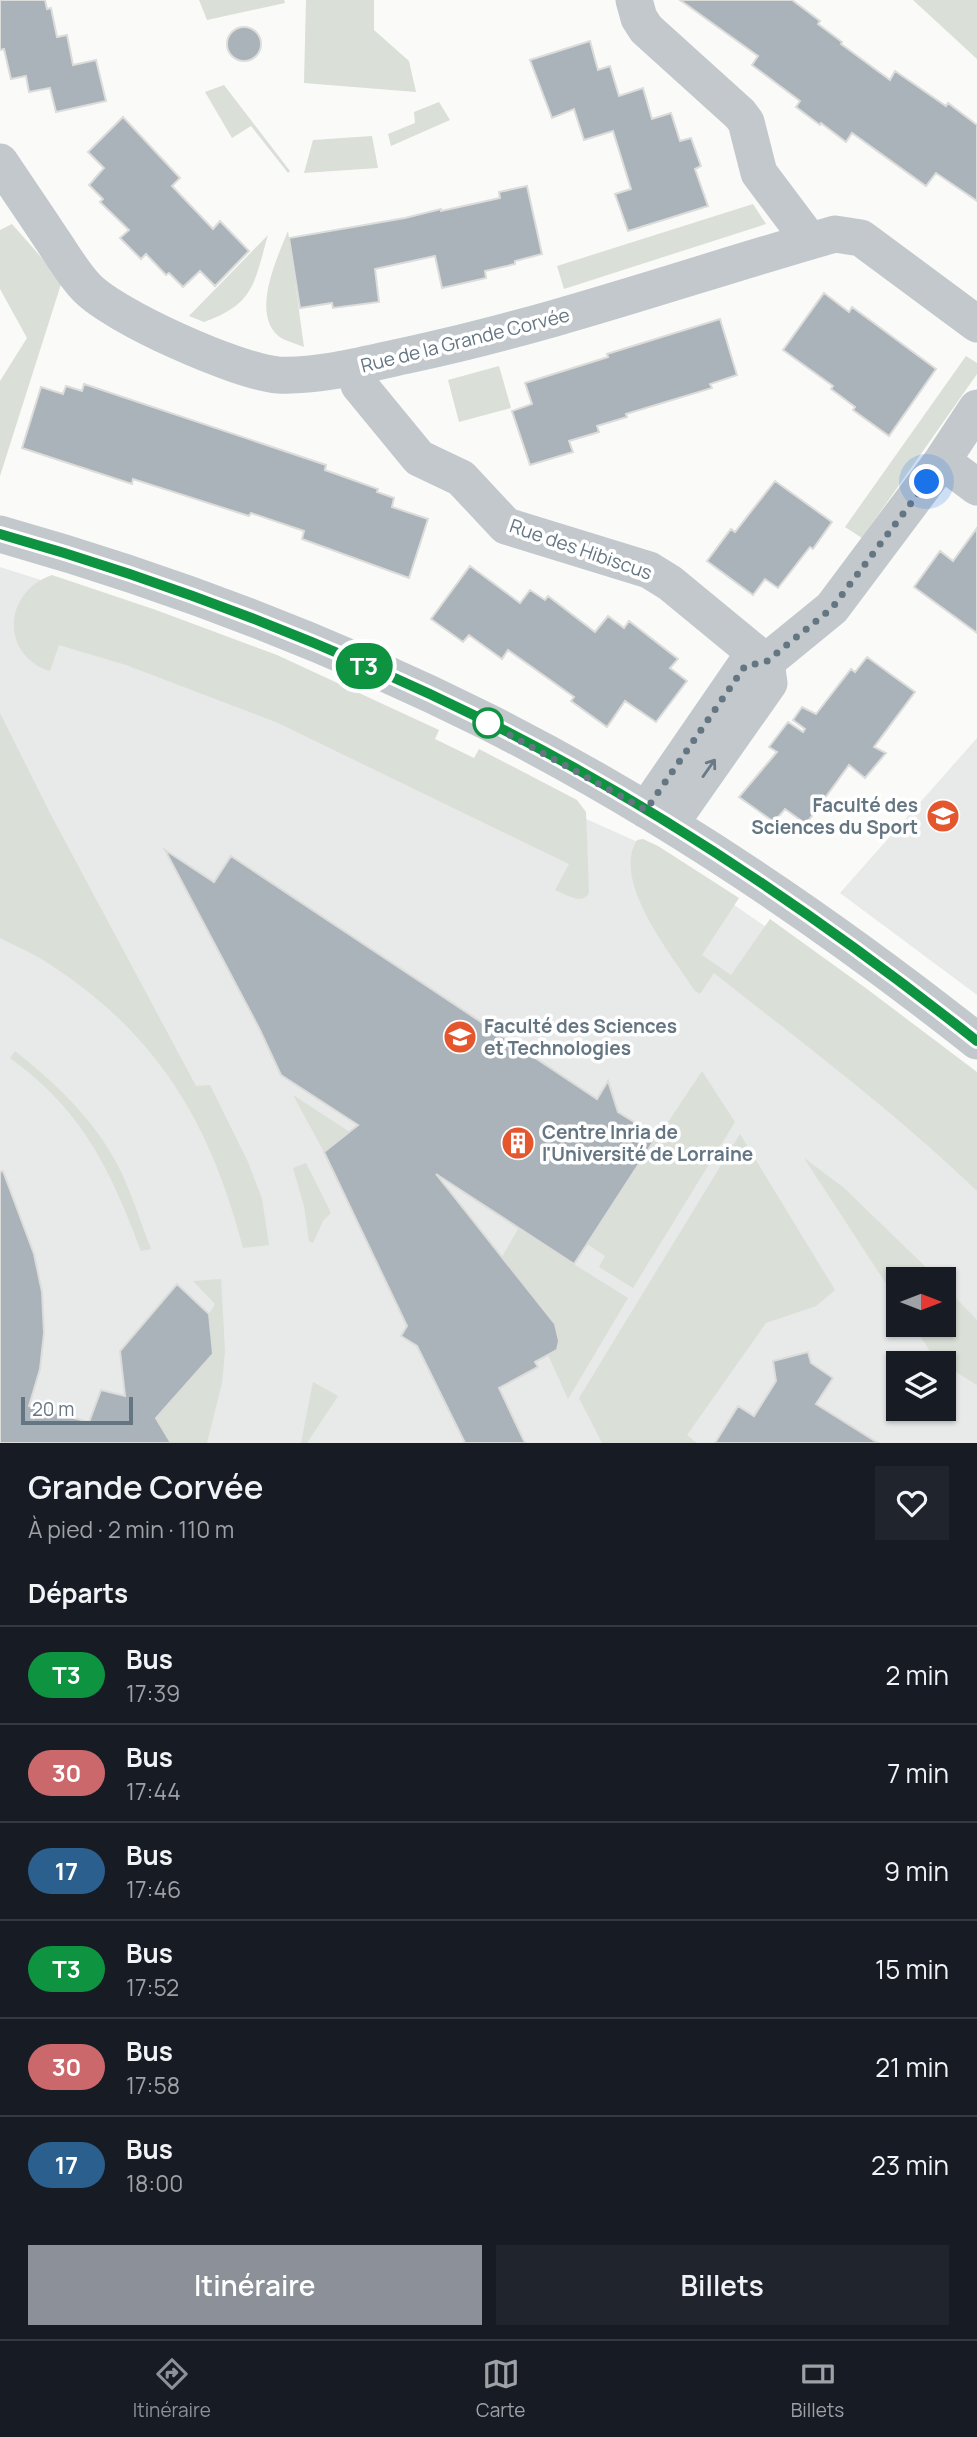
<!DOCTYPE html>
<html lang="fr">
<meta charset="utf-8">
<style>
body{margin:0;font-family:Manrope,sans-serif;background:#20242c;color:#f1f3f6;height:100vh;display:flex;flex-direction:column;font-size:26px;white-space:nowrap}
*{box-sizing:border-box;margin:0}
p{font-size:23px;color:#9ea1a6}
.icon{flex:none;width:38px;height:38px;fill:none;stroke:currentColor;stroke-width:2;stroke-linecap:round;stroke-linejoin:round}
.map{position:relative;height:1443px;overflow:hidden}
.side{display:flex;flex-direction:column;background:#171b24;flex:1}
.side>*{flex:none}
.badge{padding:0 14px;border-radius:23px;font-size:24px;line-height:46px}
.needle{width:46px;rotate:90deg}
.controls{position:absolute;left:886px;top:1267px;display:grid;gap:14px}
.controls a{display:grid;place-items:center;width:70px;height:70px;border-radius:0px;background:#171b24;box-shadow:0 2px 5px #0004;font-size:35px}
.scale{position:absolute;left:21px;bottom:18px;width:112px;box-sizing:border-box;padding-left:7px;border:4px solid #657683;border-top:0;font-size:19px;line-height:24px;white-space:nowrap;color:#657683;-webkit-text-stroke:5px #fff;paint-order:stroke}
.you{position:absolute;width:35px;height:35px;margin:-18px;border:5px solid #fff;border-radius:50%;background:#1a73e8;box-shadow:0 0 0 10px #1a73e833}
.map>.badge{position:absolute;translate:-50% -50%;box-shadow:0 0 0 4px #fff}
h2{padding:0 28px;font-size:26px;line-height:63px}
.round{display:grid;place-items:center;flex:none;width:74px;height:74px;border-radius:0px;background:#20242c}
.head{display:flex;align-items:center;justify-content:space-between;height:119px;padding:0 28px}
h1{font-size:33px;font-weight:600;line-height:52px}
.action{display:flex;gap:14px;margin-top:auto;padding:14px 28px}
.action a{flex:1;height:80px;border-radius:0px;background:#8c9099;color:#fff;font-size:28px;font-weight:600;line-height:80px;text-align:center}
.action a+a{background:#20242c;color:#f1f3f6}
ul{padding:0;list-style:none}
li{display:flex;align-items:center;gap:21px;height:98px;padding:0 28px;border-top:2px solid #363941}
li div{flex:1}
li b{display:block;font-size:26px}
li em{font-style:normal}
li .badge{min-width:77px;font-weight:700;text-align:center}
.dock{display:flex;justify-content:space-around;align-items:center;height:98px;border-top:2px solid #363941;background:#171b24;font-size:19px;color:#9ea1a6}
.dock a{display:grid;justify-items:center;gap:4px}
.dock .active{color:#8c9099}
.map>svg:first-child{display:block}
</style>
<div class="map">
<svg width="977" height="1443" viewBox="0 0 977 1443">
<rect width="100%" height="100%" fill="#fafaf8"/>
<!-- built -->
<path fill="#e8e9e9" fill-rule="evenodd" d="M0,567L79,592L651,848L867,996L977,1081V1443H0ZM898,1279H943V1325H898ZM898,1363H943V1409H898Z
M977,738V995L840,893Z"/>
<!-- green -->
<path fill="#dadfd7" d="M199,0H284L285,3L207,20Z
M306,0H374V30L409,61L416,92L304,83Z
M913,0H977V59Z
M224,85L290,171L288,173L251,126L232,138L205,92Z
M439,102L450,120L391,146L388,134L415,123L414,112Z
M372,136L378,168L304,173L313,140Z
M753,204L766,224L564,289L557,266Z
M12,224L62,281L0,476V381L27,338L0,289V230Z
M288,231L304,347C297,344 289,342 283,339C248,319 277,258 288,231Z
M268,235C254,283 255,304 204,322L189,316Z
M966,356L977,363V374L862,538L845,527Z
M499,366L511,408L459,422L448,380Z
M52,575L156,610L277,655L439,730L435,739L474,758L479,749L577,800L586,812L589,893C581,906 566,894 555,890L569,864L278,723L126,665L59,645L50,671C0,655 3,592 52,575Z
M0,713L51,815L196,1086L210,1085L248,1162L262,1199L269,1245L243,1248C210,1121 156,1031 43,960C30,952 14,945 0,938Z
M643,839L658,846L739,898L702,955L731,975L770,919L867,989L977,1072V1191C895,1112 804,1044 714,973L700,994L695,991C672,955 611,882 637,840Z
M15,1051C60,1087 100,1125 124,1178C134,1201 142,1226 151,1249L141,1251C110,1169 83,1111 10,1058Z
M702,1071L735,1122L633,1288L599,1267L605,1256L587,1244Z
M293,1095L463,1206L449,1228L327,1150L324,1152Z
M740,1134L835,1290L816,1306L766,1323L687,1435L697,1443H602L579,1398Z
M804,1158L843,1187L938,1279H898V1302Z
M306,1163L331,1213L323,1221L313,1243L309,1241L304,1206L293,1168Z
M518,1229L628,1298L568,1399L548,1355L557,1350C561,1326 550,1311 531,1298L532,1294L495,1269Z
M221,1279L225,1351L222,1383L207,1443H151L169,1440L156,1418L213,1354L209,1314L215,1304L193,1281Z
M943,1285L977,1320V1385L935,1359L913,1325H943Z
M313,1382L338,1396L307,1443H301Z"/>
<!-- building -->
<path fill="#aab3b9" stroke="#dcdcda" stroke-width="2" d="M0,0H45L47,9L51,8L57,37L67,35L73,65L96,60L106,101L56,112L50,88L29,92L26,76L11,79L4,49L0,50Z
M680,0H792L820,21L818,24L842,42L841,44L890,80L895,71L946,106L948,103L977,125V201L936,173L926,186L852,133L846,142L821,123L820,125L796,107L800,101L752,65L758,56Z
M227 44a17 17 0 1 1 34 0a17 17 0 1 1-34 0Z
M590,41L598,70L610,66L619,96L643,88L652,119L671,113L680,141L691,138L701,166L695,169L708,206L628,231L615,194L631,189L613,131L584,140L574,109L552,118L530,60Z
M123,117L180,178L172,186L213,229L220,221L249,251L215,286L200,271L183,287L169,273L166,275L146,254L141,259L120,238L129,230L100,202L103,199L89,185L104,168L88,152Z
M527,186L542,254L515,261V264L485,271L486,278L442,288L435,256L375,269L379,302L333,308L332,303L300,308L289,238L405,218L441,209V211L500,198L499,192Z
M824,293L849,312L852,307L936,369L889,436L853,410L855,407L831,389L833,386L783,350Z
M720,319L737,375L710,384L712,388L626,414L627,417L597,426L599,432L569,441L573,452L530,465L512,411L532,404L525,383L608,357L607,354Z
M84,384L326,465L325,470L378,489L377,492L394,498L392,507L428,519L409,578L302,539L304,531L251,513L249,516L133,479L132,484L22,448L41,387L63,394L66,386L82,391Z
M775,481L832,522L813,549L810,547L778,588L765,579L753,595L707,561L731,529L735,532Z
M977,528V633L914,587L940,551L953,561Z
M470,566L520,603L530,590L545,600L548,596L595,632L608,616L624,628L629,621L678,659L670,668L687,681L656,722L625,701L607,727L571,701L574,697L508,650L502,659L469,635L463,642L431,619Z
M867,657L915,692L874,747L886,753L865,778L849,765L806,824L785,809L774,822L739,797L777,752L769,747L788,722L803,732L805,729L793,720L802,707L816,714L851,669L855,672Z
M165,850L214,882L231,856L597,1099L608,1081L618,1112L657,1136L574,1264L436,1174L555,1324L559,1341L557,1350L535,1362L538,1367L499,1388L525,1443H465L417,1346L401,1336L407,1326L324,1152L358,1125L281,1075L259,1028Z
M3,1171L34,1254L42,1292L44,1333L40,1369L29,1406L89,1422L101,1390L125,1396L120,1351L177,1284L209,1314L213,1354L156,1418L171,1443H0V1172Z
M808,1352L811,1363L833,1378L816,1404L878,1443H715L738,1406L754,1416L776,1381L773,1361Z"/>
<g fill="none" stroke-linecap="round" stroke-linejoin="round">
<!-- minor -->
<path stroke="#c3c8cc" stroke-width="37" d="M634,0L639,18L646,29L740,114L746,122L759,173L810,241
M0,162C18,189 36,215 53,241C64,257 74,275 87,288C115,317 238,372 278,375C323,377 369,363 413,354C557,323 694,274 835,234L861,238L977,324
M353,367L359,385L419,458L461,478L506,526L649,570L670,583L766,662
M942,461L977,487
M0,534C167,581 332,644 488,722C662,810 824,920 977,1041
M646,810L745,666L766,662L832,608L942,461L977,408
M670,824L769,683L766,662"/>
</g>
<!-- one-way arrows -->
<defs><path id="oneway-shaft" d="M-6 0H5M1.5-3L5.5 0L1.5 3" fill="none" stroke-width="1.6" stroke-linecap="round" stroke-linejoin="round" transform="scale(1.75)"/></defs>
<use stroke="#6a7a87" href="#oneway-shaft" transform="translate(709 768) rotate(-55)"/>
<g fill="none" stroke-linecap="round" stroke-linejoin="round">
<defs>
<path id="line" d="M0,534C167,581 332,645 488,722C662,809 824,920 977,1041"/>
</defs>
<!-- line casing -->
<use href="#line" stroke="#fff" stroke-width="16"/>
<!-- line -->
<use href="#line" stroke="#0e9340" stroke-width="10"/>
<!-- walk -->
<path stroke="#657683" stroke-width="7" stroke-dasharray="0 12.6" d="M488,723L646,810L745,666L766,662L832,608L927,482"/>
</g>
<!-- icons -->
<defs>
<symbol id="university-disc" viewBox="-11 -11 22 22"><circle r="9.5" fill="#e4572e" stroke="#fff"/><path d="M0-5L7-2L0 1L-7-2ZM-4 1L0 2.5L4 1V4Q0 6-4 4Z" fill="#fff"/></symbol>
<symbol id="building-disc" viewBox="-11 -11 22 22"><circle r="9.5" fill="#e4572e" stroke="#fff"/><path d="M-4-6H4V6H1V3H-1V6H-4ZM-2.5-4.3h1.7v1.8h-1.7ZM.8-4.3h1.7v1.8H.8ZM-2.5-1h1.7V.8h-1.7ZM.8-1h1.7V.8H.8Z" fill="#fff"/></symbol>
</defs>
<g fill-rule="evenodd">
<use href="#university-disc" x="924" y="797" width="38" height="38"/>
<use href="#university-disc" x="441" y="1018" width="38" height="38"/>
<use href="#building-disc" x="499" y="1124" width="38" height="38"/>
</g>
<!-- markers -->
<circle fill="#fff" stroke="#0e9340" stroke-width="3.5" cx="488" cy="723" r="14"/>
<g text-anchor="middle" stroke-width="7" stroke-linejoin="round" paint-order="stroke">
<!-- street labels -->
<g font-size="19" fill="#657683" stroke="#fff">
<text transform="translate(465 340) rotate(-14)" y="7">Rue de la Grande Corvée</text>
<text transform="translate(581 549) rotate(19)" y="7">Rue des Hibiscus</text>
</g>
<!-- poi labels -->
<g font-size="19" font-weight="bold" fill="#657683" stroke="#fff" text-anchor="start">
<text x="918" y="812" text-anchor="end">Faculté des<tspan x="918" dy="22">Sciences du Sport</tspan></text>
<text x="484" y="1033">Faculté des Sciences<tspan x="484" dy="22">et Technologies</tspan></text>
<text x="542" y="1139">Centre Inria de<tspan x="542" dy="22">l'Université de Lorraine</tspan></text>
</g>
</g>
</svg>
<div class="controls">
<a><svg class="needle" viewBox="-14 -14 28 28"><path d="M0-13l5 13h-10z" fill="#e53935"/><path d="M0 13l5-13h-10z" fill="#9ea1a6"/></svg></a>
<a><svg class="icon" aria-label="layers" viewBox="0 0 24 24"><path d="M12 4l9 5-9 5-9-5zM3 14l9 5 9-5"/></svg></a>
</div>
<div class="scale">20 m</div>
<div class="you" style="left:927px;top:482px"></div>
<b class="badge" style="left:364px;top:666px;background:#0e9340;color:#fff">T3</b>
</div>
<section class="side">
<div class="head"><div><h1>Grande Corvée</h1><p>À pied · 2 min · 110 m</p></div><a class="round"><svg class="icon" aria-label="heart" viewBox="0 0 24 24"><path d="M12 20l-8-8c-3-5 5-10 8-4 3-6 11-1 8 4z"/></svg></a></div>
<h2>Départs</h2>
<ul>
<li><span class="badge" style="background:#0e9340;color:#fff">T3</span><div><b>Bus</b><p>17:39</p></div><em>2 min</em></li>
<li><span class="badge" style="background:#cb686b;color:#fff">30</span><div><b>Bus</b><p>17:44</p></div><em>7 min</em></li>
<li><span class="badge" style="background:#2b5f8d;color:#fff">17</span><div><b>Bus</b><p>17:46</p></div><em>9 min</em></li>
<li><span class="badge" style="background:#0e9340;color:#fff">T3</span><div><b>Bus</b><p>17:52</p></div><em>15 min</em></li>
<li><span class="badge" style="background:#cb686b;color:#fff">30</span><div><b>Bus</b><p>17:58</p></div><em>21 min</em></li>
<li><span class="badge" style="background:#2b5f8d;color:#fff">17</span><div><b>Bus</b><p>18:00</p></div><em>23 min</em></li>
</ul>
<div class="action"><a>Itinéraire</a><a>Billets</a></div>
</section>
<nav class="dock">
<a class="active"><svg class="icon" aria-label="directions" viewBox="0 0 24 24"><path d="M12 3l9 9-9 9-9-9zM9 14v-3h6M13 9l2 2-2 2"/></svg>Itinéraire</a>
<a><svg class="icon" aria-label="map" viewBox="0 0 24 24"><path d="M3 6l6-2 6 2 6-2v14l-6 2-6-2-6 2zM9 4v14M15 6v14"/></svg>Carte</a>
<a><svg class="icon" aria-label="tickets" viewBox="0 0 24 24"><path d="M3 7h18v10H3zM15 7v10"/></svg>Billets</a>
</nav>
